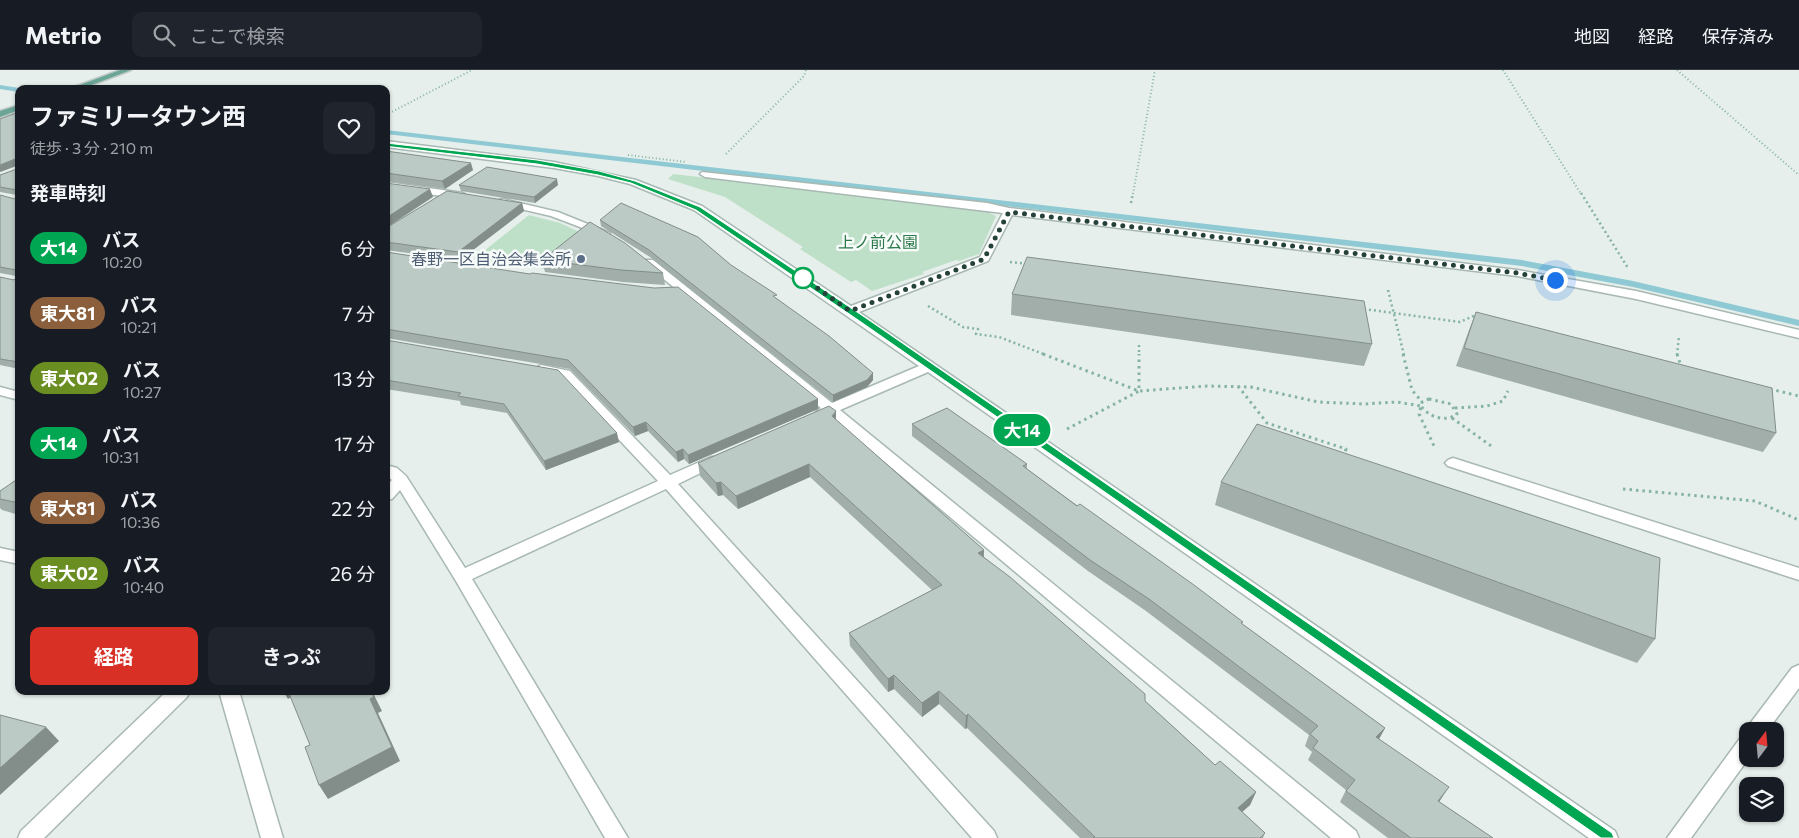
<!DOCTYPE html>
<html lang="ja">
<meta charset="utf-8">
<style>
body{margin:0;font-family:Commissioner,"Noto Sans JP",sans-serif;background:#20242c;color:#f1f3f6;height:100vh;display:flex;flex-direction:column;font-size:19px;white-space:nowrap}
*{box-sizing:border-box;margin:0}
p{font-size:16px;color:#9ea1a6}
.icon{flex:none;width:28px;height:28px;fill:none;stroke:currentColor;stroke-width:2;stroke-linecap:round;stroke-linejoin:round}
.map{position:relative;flex:1;overflow:hidden}
.details{position:absolute;left:15px;top:15px;width:375px;height:610px;display:flex;flex-direction:column;background:#171b24;border-radius:10px;box-shadow:0 1px 4px #0004}
.details>*{flex:none}
.badge{padding:0 10px;border-radius:16px;font-size:18px;line-height:32px}
.needle{width:32px;rotate:16deg}
.tools{position:absolute;left:1739px;top:652px;display:grid;gap:10px}
.tools a{display:grid;place-items:center;width:45px;height:45px;border-radius:10px;background:#171b24;box-shadow:0 1px 4px #0004;font-size:25px}
.you{position:absolute;width:25px;height:25px;margin:-12px;border:4px solid #fff;border-radius:50%;background:#1a73e8;box-shadow:0 0 0 8px #1a73e833}
.map>.badge{position:absolute;translate:-50% -50%;box-shadow:0 0 0 2px #fff}
h2{padding:0 15px;font-size:19px;line-height:45px}
.round{display:grid;place-items:center;flex:none;width:52px;height:52px;border-radius:10px;background:#20242c}
.summary{display:flex;align-items:center;justify-content:space-between;height:85px;padding:0 15px}
h1{font-size:24px;font-weight:700;line-height:38px}
.primary-button{display:flex;gap:10px;margin-top:auto;padding:10px 15px}
.primary-button a{flex:1;height:58px;border-radius:10px;background:#d93025;color:#fff;font-size:20px;font-weight:700;line-height:58px;text-align:center}
.primary-button a+a{background:#20242c;color:#f1f3f6}
ul{padding:0;list-style:none}
li{display:flex;align-items:center;gap:15px;height:65px;padding:0 15px}
li div{flex:1}
li b{display:block;font-size:19px}
li em{font-style:normal}
li .badge{min-width:55px;font-weight:700;text-align:center}
header{display:flex;align-items:center;gap:30px;box-sizing:border-box;height:70px;padding:0 25px;background:#171b24;border-bottom:1px solid #363941}
header strong{font-size:24px}
nav{display:flex;gap:28px;margin-inline-start:auto;font-size:18px}
.search{width:350px;height:45px;background:#20242c;display:flex;align-items:center;gap:12px;box-sizing:border-box;padding:0 18px;border-radius:10px;color:#9ea1a6;font-size:19px}
.map>svg:first-child{display:block}
</style>
<header>
<strong>Metrio</strong>
<div class="search"><svg class="icon" aria-label="search" viewBox="0 0 24 24"><circle cx="10" cy="10" r="6"/><path d="M15 15l6 6"/></svg>ここで検索</div>
<nav><a>地図</a><a>経路</a><a>保存済み</a></nav>
</header>
<div class="map">
<svg width="1799" height="768" viewBox="0 0 1799 768">
<rect width="100%" height="100%" fill="#e6efeb"/>
<!-- green -->
<path fill="#bfe0c8" d="M673,104L984,140L996,146L979,184L959,191L956,190L922,202L924,204L872,221L856,210L851,212L800,179L803,177L725,127L668,109Z
M529,145L560,153L584,164L546,199L474,189Z"/>
<g fill="none" stroke-linecap="round" stroke-linejoin="round">
<!-- stream -->
<path fill="#8ec9d4" fill-rule="evenodd" d="M0,15L19,18L21,19H19V22L0,19Z
M386,60L1522,190L1633,211L1799,250V256L1633,217L1522,196L386,64Z"/>
<defs>
<path id="minor" d="M386,71L554,92L636,110L702,136L851,236L980,187L1003,143L705,107L700,104L702,102L987,133L1009,138L1517,200L1636,221L1799,260V268L1636,229L1517,206L1012,145L988,191L859,242L1615,761L1618,768H1589L928,302L840,340L1356,761L1359,768H1331L829,345H818L816,342L821,338L643,192L645,190H653L832,333L919,296L694,140L630,114L598,106L554,98L386,77Z
M386,112L463,123L468,126L463,129L386,118Z
M503,129L558,142L610,163L609,165H601L551,146L499,134V130Z
M541,295L570,301L670,405L711,387H721L724,390L721,393L678,414L994,761L997,768H972L666,419L472,509L628,768H605L456,511L400,420L392,429L386,430V416L392,410L386,405V395L397,398L406,406L465,498L658,411L560,307L536,302L534,299Z
M0,317L19,322V330L0,325Z
M1453,388L1799,498V510L1448,396L1445,393L1448,390Z
M0,478L19,482V494L0,490Z
M1799,595V618L1767,661H1748V664L1746,661L1749,655L1792,598Z
M167,621H190L187,627L44,768H18L21,761Z
M219,621H239L283,768H261Z
M1748,664V689L1691,768H1667L1741,667Z"/>
<path id="major" d="M120,0H131L81,19H69Z
M19,35V40L0,47V41Z"/>
</defs>
<!-- minor casing -->
<use href="#minor" stroke="#a8b8b2" stroke-width="3"/>
<!-- major casing -->
<use href="#major" stroke="#c2cac8" stroke-width="3"/>
<!-- path-far2 -->
<path stroke="#86b3a5" stroke-width="2" stroke-dasharray="1 2.5" stroke-linecap="butt" d="M1503,0L1581,124
M1677,0L1799,105
M386,45L472,0
M726,84L804,6L806,0
M628,85L686,92
M1133,124L1155,0"/>
<!-- path-far1 -->
<path stroke="#86b3a5" stroke-width="2.5" stroke-dasharray="2 3" stroke-linecap="butt" d="M1581,123L1628,198
M1131,133L1133,123
M1010,192L1029,194
M1388,220L1404,285
M928,236L963,257L978,259L976,264L999,267L1046,285
M1364,239L1460,252L1478,244
M1139,275V285
M1677,285L1679,266"/>
<!-- path -->
<path stroke="#86b3a5" stroke-width="3" stroke-dasharray="2.5 4" stroke-linecap="butt" d="M1043,284L1139,321L1207,316L1251,317L1318,332L1364,334L1397,332L1421,336
M1403,284L1412,320L1422,332L1419,344L1434,376
M1677,284L1681,296
M1238,316L1267,353L1346,379L1344,385L1346,386
M1770,319L1799,326
M1429,329L1451,334L1457,344C1445,353 1429,347 1421,336L1422,332Z
M1455,338L1487,336L1503,331L1508,321
M1452,348L1494,378
M1067,359L1139,321V284
M1623,419L1755,431L1799,450"/>
<!-- minor -->
<use href="#minor" fill="#fff" fill-rule="evenodd"/>
<!-- major -->
<use href="#major" fill="#6aa596" fill-rule="evenodd"/>
</g>
<!-- wall -->
<path fill="#a1aea9" d="M19,42V299L0,295V207L14,210L16,208V206L0,203V204V125L15,129L17,127V125L0,122V123V105L17,99V96L0,102Z
M386,81L473,100L445,119L386,111Z
M459,115H558L535,133L461,121Z
M522,133L524,141L460,190L386,180V158Z
M600,150L731,195L777,229L873,310L867,317L833,332L650,187L601,156Z
M386,182L818,339L689,394L684,389L678,392L648,361L635,366L570,299L386,268Z
M542,190L663,203L665,215L623,212L545,202Z
M1012,224L1372,274L1364,296L1011,245Z
M1476,242L1776,363L1763,382L1456,296L1469,260Z
M386,270L619,372L546,400L507,343L461,335L460,331L386,319Z
M836,350L984,480V487L1145,631L1215,695L1256,722L1250,735L1242,742L1265,763L1263,768H1080L967,658L965,659L939,634L922,647L894,619L888,622L850,576L849,563L932,520L810,407L738,439L723,425L718,426L700,406L698,393Z
M912,354L1027,394V399L1385,658L1379,669L1441,729L1439,732L1493,768H1388L1340,732L1346,720L1308,690L1312,682L1305,676L1309,665L1146,541L1088,501L912,366Z
M19,408V445L2,440L0,438V421Z
M1221,412L1655,569L1637,593L1215,435Z"/>
<!-- shaded-wall -->
<path fill="#838d89" d="M15,89L18,95L0,102V95Z
M471,93L473,100L445,119L442,111Z
M557,109L558,115L535,133L534,127Z
M430,119L433,127L386,158V148Z
M522,133L524,141L460,190L458,182Z
M873,303V310L867,317L833,332V325Z
M818,329V339L689,394L688,385Z
M836,341V354L832,346Z
M646,352L648,361L635,366L633,357Z
M617,363L619,372L546,400L544,391Z
M683,379L684,389L678,392L676,382Z
M809,394L810,407L738,439L736,426Z
M721,412L723,425L718,426L716,413Z
M984,480L983,493L978,483Z
M894,605V619L888,622V609Z
M283,621H290L293,626L288,629Z
M371,621H372L382,641L378,643L400,691L328,729L319,715L370,629Z
M939,621V634L922,647V633Z
M968,644L967,658L965,659L966,646Z
M46,657L59,671L0,725V698Z
M1385,658L1379,669L1376,667Z
M1449,717L1441,729L1431,743L1438,731Z
M1256,722L1250,735L1232,751L1238,738Z"/>
<!-- building -->
<path fill="#bbcac4" stroke="#838d89" d="M19,42V292L0,289V207L14,210L16,208V200L0,197V125L15,129L17,127V120L0,117V105L17,99V91L15,89L0,95V49Z
M386,81L471,93L442,111L386,103Z
M487,97L557,109L534,127L459,115Z
M386,113L430,119L386,148Z
M447,121L522,133L458,182L386,172V158Z
M621,133L698,167L731,195L777,225L773,226L829,266L873,303L867,310L833,325L649,180L600,150Z
M590,152L625,173L663,203L621,200L542,190Z
M386,182L530,204L532,203L654,218L678,217L818,329L688,385L683,379L676,382L646,352L633,357L568,290L386,259Z
M1027,187L1364,231L1372,274L1012,224Z
M1476,242L1772,318L1776,363L1464,278Z
M386,270L558,300L617,363L544,391L504,334L458,326L461,323L386,310Z
M829,336L836,341L832,346L984,480L978,483L1010,507L1145,624V631L1215,695L1220,691L1256,722L1238,738L1265,763L1260,768H1093L1095,767L968,644L966,646L939,621L922,633L894,605L888,609L849,563L942,515L809,394L736,426L721,412L716,413L698,393Z
M947,338L1027,394L1023,396L1077,436L1080,434L1194,515L1243,552L1241,553L1385,658L1376,667L1449,717L1438,731L1493,768H1411L1346,721L1355,710L1313,678L1318,671L1310,664L1318,656L1149,529L1090,490L912,354Z
M1257,354L1660,488L1655,569L1221,412Z
M19,408V433L0,429V421Z
M288,621H371L374,627L370,629L392,677L319,715L305,677L310,675Z
M0,645L46,657L0,698Z"/>
<!-- line -->
<path fill="#00a651" stroke="#fff" d="M386,73L537,90L599,101L635,111L700,137L866,248L1612,763L1614,768H1601L861,252L696,140L631,113L598,105L537,94L384,76Z"/>
<g fill="none" stroke-linecap="round" stroke-linejoin="round">
<!-- walk -->
<path stroke="#24423a" stroke-width="5" stroke-dasharray="0 9" d="M803,208L850,241L984,189L1009,142L1517,203L1555,210"/>
</g>
<!-- markers -->
<circle fill="#5c6f8a" stroke="#f7fbf9" stroke-width="2" cx="581" cy="189" r="5"/>
<circle fill="#fff" stroke="#00a651" stroke-width="2.5" cx="803" cy="208" r="10"/>
<g text-anchor="middle" stroke-width="5" stroke-linejoin="round" paint-order="stroke">
<!-- far-park labels -->
<g font-size="16" fill="#2d7a4b" stroke="#f7fbf9">
<text x="878" y="178">上ノ前公園</text>
</g>
<!-- far-service labels -->
<g font-size="16" fill="#4e5e75" stroke="#f7fbf9" text-anchor="end">
<text x="571" y="195">春野一区自治会集会所</text>
</g>
</g>
</svg>
<div class="tools">
<a><svg class="needle" viewBox="-14 -14 28 28"><path d="M0-13l5 13h-10z" fill="#e53935"/><path d="M0 13l5-13h-10z" fill="#9ea1a6"/></svg></a>
<a><svg class="icon" aria-label="layers" viewBox="0 0 24 24"><path d="M12 4l9 5-9 5-9-5zM3 14l9 5 9-5"/></svg></a>
</div>
<div class="you" style="left:1555px;top:210px"></div>
<b class="badge" style="left:1022px;top:360px;background:#00a651;color:#fff">大14</b>
<section class="details">
<div class="summary"><div><h1>ファミリータウン西</h1><p>徒歩 · 3 分 · 210 m</p></div><a class="round"><svg class="icon" aria-label="heart" viewBox="0 0 24 24"><path d="M12 20l-8-8c-3-5 5-10 8-4 3-6 11-1 8 4z"/></svg></a></div>
<h2>発車時刻</h2>
<ul>
<li><span class="badge" style="background:#00a651;color:#fff">大14</span><div><b>バス</b><p>10:20</p></div><em>6 分</em></li>
<li><span class="badge" style="background:#8b5e3c;color:#fff">東大81</span><div><b>バス</b><p>10:21</p></div><em>7 分</em></li>
<li><span class="badge" style="background:#6b8e23;color:#fff">東大02</span><div><b>バス</b><p>10:27</p></div><em>13 分</em></li>
<li><span class="badge" style="background:#00a651;color:#fff">大14</span><div><b>バス</b><p>10:31</p></div><em>17 分</em></li>
<li><span class="badge" style="background:#8b5e3c;color:#fff">東大81</span><div><b>バス</b><p>10:36</p></div><em>22 分</em></li>
<li><span class="badge" style="background:#6b8e23;color:#fff">東大02</span><div><b>バス</b><p>10:40</p></div><em>26 分</em></li>
</ul>
<div class="primary-button"><a>経路</a><a>きっぷ</a></div>
</section>
</div>
